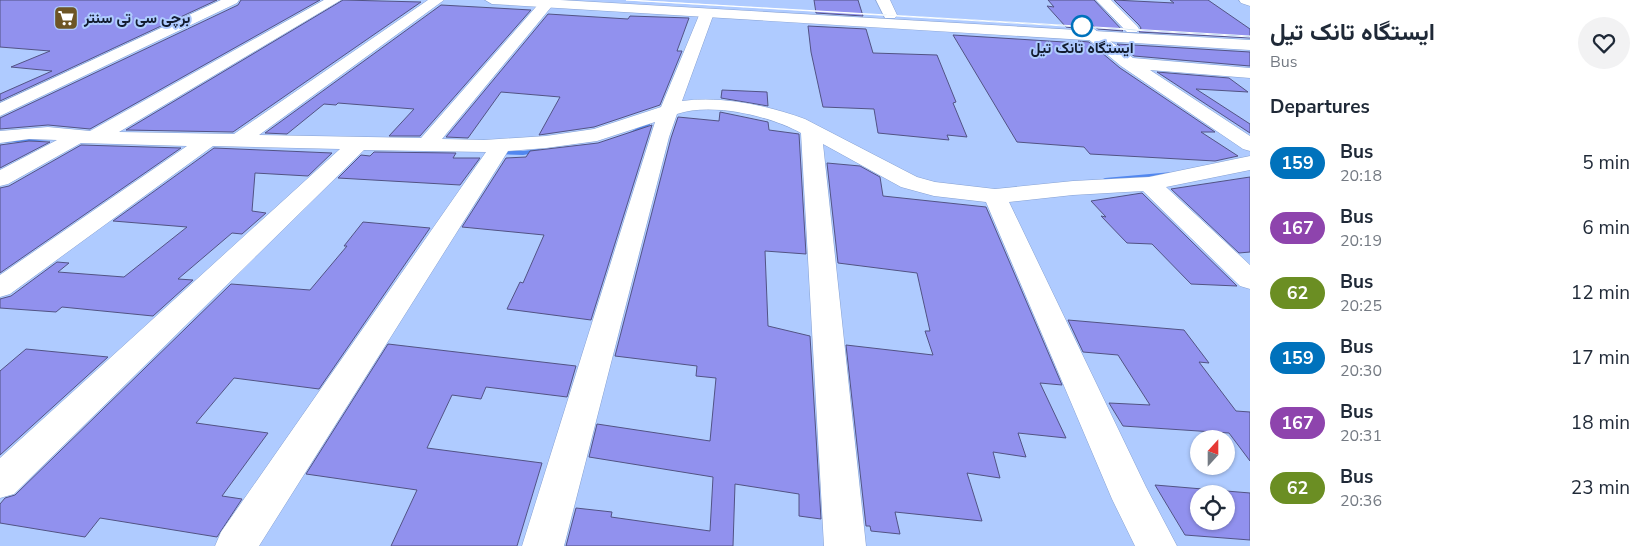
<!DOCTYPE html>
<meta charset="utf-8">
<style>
body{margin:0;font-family:"Nunito Sans",Vazirmatn,sans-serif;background:#f2f2f3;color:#1f2937;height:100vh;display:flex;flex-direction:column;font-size:19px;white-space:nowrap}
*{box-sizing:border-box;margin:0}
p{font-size:16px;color:#747a83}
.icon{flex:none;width:28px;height:28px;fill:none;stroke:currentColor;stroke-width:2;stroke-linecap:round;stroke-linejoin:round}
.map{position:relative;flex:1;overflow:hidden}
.side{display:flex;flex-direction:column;background:#fff;width:400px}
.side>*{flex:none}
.badge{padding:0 10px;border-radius:16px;font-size:18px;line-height:32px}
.needle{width:32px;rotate:21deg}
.buttons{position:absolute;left:1190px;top:430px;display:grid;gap:10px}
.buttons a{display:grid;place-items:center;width:45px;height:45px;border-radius:50%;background:#fff;box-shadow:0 1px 4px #0004;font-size:25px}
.map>.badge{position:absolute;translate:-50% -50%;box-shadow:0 0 0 2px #fff}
h2{padding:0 20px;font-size:19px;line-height:45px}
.round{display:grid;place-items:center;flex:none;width:52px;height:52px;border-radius:26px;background:#f2f2f3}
.headline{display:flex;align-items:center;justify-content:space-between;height:85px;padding:0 20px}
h1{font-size:24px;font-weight:700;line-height:38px}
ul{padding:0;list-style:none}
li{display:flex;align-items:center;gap:15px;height:65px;padding:0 20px}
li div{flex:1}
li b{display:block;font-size:19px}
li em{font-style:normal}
li .badge{min-width:55px;font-weight:700;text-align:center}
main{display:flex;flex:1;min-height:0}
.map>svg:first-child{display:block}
</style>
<main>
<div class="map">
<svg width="1250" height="546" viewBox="0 0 1250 546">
<rect width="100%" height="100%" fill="#afcbff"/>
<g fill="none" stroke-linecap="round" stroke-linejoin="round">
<!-- stream -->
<path fill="#5187f0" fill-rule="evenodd" d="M648,122L650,123V125L630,136L628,137L625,135Z
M50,137L53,139L52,140L0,143V139Z
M539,149L542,151L541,152L523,155L497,154L494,152L497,150L523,151Z
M1172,172H1175V176L1105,182L1101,180L1105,178Z"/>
</g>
<!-- building -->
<path fill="#9191ee" stroke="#525384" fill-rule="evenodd" d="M0,0H217L0,101V94L52,71L11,67L50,51L0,47Z
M241,0H320L90,129L48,125L0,129V118L238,5Z
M343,0L421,2L233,132L126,130Z
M814,0H858L863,16L816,13Z
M1048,0H1094L1123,31L1098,29L1087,22L1081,20L1074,22L1073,28L1066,27L1047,6L1054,7Z
M1114,0L1174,3L1170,0H1208L1250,29V38L1139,32L1141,28L1139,25Z
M441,5L531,10L420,136H389L414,109L338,103L336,105L324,104L287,134L265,133Z
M548,14L628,19L630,16L689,18L677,51H682L660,105L594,127L539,135L560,97L501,92L468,138L446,137Z
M808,26L866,29L873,53L937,55L956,102L953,103L967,137L947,135L949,140L878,133L874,109L823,107L811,52Z
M953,35L1080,43L1078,41L1089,42L1120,68L1215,132H1201L1238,156L1215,161L1090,154L1084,147L1017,142Z
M1117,44L1250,52V66L1134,56Z
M1157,72L1229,78L1248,92L1196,89L1250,124V133Z
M722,90L767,92L768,106L721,98Z
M720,112L768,122L769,130L799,134L806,254L765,251L768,326L810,336L821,519L799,516V494L735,484L733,546H566L576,508L612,512L611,517L710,531L713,477L589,457L597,424L710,441L716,378L696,376L697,366L615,356L671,138L678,117L719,121Z
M652,125L591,320L507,309L520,282L523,283L544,235L462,227L506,158L526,157L530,151L598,143Z
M29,141L50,142L0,168V145Z
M81,145L181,148L0,273V188L9,186Z
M214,148L332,153L308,176L255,173L252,211L266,213L242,234L232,233L178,279L193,280L153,316L62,307L56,312L0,308V299L11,296L57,262L69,263L58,272L124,277L187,227L113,221Z
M374,152L456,153L453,158H480L460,185L338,178L361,155L370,156Z
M827,163L860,166L880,177L883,196L986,207L1062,385L1040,383L1066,438L1018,433L1026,457L993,452L1000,478L967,473L982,521L895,512L900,534L871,531L870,526H866L846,345L933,355L925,331H930L917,273L838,263Z
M1250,177V252L1239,253L1171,189Z
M1142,193L1237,286L1191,284L1152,244L1127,243L1101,216L1106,217L1091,201Z
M363,222L430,228L319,389L234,378L196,423L268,433L222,496L242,499L217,537L100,518L85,537L0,523V504L5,498L15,495L231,284L310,290L347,246H344Z
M1068,320L1184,330L1209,363L1199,362L1236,411L1250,412V461L1229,433L1123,426L1109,403L1150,405L1118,355L1083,352Z
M388,344L576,366L567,397L486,387L481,399L452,395L427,448L542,463L517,546H391L417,490L306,474Z
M26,349L108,357L0,455V371Z
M1155,485L1250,493V540L1185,535ZM1199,494H1226V521H1199Z"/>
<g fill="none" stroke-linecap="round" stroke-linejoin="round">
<defs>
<path id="minor" d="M221,0H239L237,3L0,116V103Z
M324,0H341L119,132L234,134L428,0H444L259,135L421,138L542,0H551L554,3L552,6L442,139L484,140L546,136L594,129L661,107L700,13L707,9L714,13L682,101C724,96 766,105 805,119L917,177L935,182L995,189L1073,181L1149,177L1250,156V170L1166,187L1250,265V289L1240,286L1143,191L1073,195L1009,202L1146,487L1177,546H1135L1112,499L986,202L934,196L901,187L823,144L866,546H824L801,133C770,116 712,102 677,114L669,137L564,546H522L655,122L597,141L546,148L508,151L259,546H215L221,532L486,152L364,150L14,494L0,498V458L340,149L213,146L10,294L0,297V275L187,146L81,143L8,184L0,186V170L57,140L29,139L0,143V131L48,127L90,131Z
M876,0H890L897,15L895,18H885Z
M1096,0H1111L1137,26L1139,29L1137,32H1127Z
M1239,0H1250V6L1241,3Z
M1081,22L1086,23L1133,58L1250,68V78L1150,70L1250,136V151L1243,149L1121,66L1076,29L1074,26L1076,23Z"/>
<path id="major" d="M485,0H560L1250,40V50L492,4Z"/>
</defs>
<!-- minor casing -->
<use href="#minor" stroke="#86a1d2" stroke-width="1"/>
<!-- major casing -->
<use href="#major" stroke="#86a1d2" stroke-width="1"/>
<!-- minor -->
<use href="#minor" fill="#fff" fill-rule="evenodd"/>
<!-- major -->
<use href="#major" fill="#fff" fill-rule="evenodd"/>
</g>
<!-- line -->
<path fill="#0072bc" stroke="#fff" d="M626,0H628L1250,36V37Z"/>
<!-- icons -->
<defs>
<symbol id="supermarket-square" viewBox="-11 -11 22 22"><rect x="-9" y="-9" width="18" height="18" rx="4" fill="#6d5525" stroke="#afcbff"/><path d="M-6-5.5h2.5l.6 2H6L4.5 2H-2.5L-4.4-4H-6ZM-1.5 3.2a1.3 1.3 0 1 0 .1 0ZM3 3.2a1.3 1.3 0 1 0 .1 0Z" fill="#fff"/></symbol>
</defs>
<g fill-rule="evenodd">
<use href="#supermarket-square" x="52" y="4" width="28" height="28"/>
</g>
<!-- markers -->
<circle fill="#fff" stroke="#0072bc" stroke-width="2.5" cx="1082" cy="26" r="10"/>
<g text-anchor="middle" stroke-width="4" stroke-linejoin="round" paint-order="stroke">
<!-- far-poi labels -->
<g font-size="15" font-weight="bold" fill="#131d30" stroke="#afcbff" text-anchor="start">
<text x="84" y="23">برچی سی تی سنتر</text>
</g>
<!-- far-stop labels -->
<g font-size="15" font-weight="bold" fill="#131d30" stroke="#afcbff">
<text x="1082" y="53">ایستگاه تانک تیل</text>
</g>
</g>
</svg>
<div class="buttons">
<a><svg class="needle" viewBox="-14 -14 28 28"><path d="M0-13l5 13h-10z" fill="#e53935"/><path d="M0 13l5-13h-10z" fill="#747a83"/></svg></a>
<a><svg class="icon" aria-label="locate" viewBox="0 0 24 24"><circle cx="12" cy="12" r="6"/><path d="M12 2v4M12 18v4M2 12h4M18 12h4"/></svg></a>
</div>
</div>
<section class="side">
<div class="headline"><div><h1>ایستگاه تانک تیل</h1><p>Bus</p></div><a class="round"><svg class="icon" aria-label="heart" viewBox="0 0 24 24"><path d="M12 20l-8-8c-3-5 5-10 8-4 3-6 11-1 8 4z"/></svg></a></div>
<h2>Departures</h2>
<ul>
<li><span class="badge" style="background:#0072bc;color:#fff">159</span><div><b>Bus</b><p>20:18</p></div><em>5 min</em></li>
<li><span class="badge" style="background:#8e44ad;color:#fff">167</span><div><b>Bus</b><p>20:19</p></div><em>6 min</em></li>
<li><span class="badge" style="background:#6b8e23;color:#fff">62</span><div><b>Bus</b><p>20:25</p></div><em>12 min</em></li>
<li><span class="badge" style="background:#0072bc;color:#fff">159</span><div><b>Bus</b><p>20:30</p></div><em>17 min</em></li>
<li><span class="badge" style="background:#8e44ad;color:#fff">167</span><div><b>Bus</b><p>20:31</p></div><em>18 min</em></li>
<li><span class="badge" style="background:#6b8e23;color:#fff">62</span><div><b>Bus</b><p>20:36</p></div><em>23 min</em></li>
</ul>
</section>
</main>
